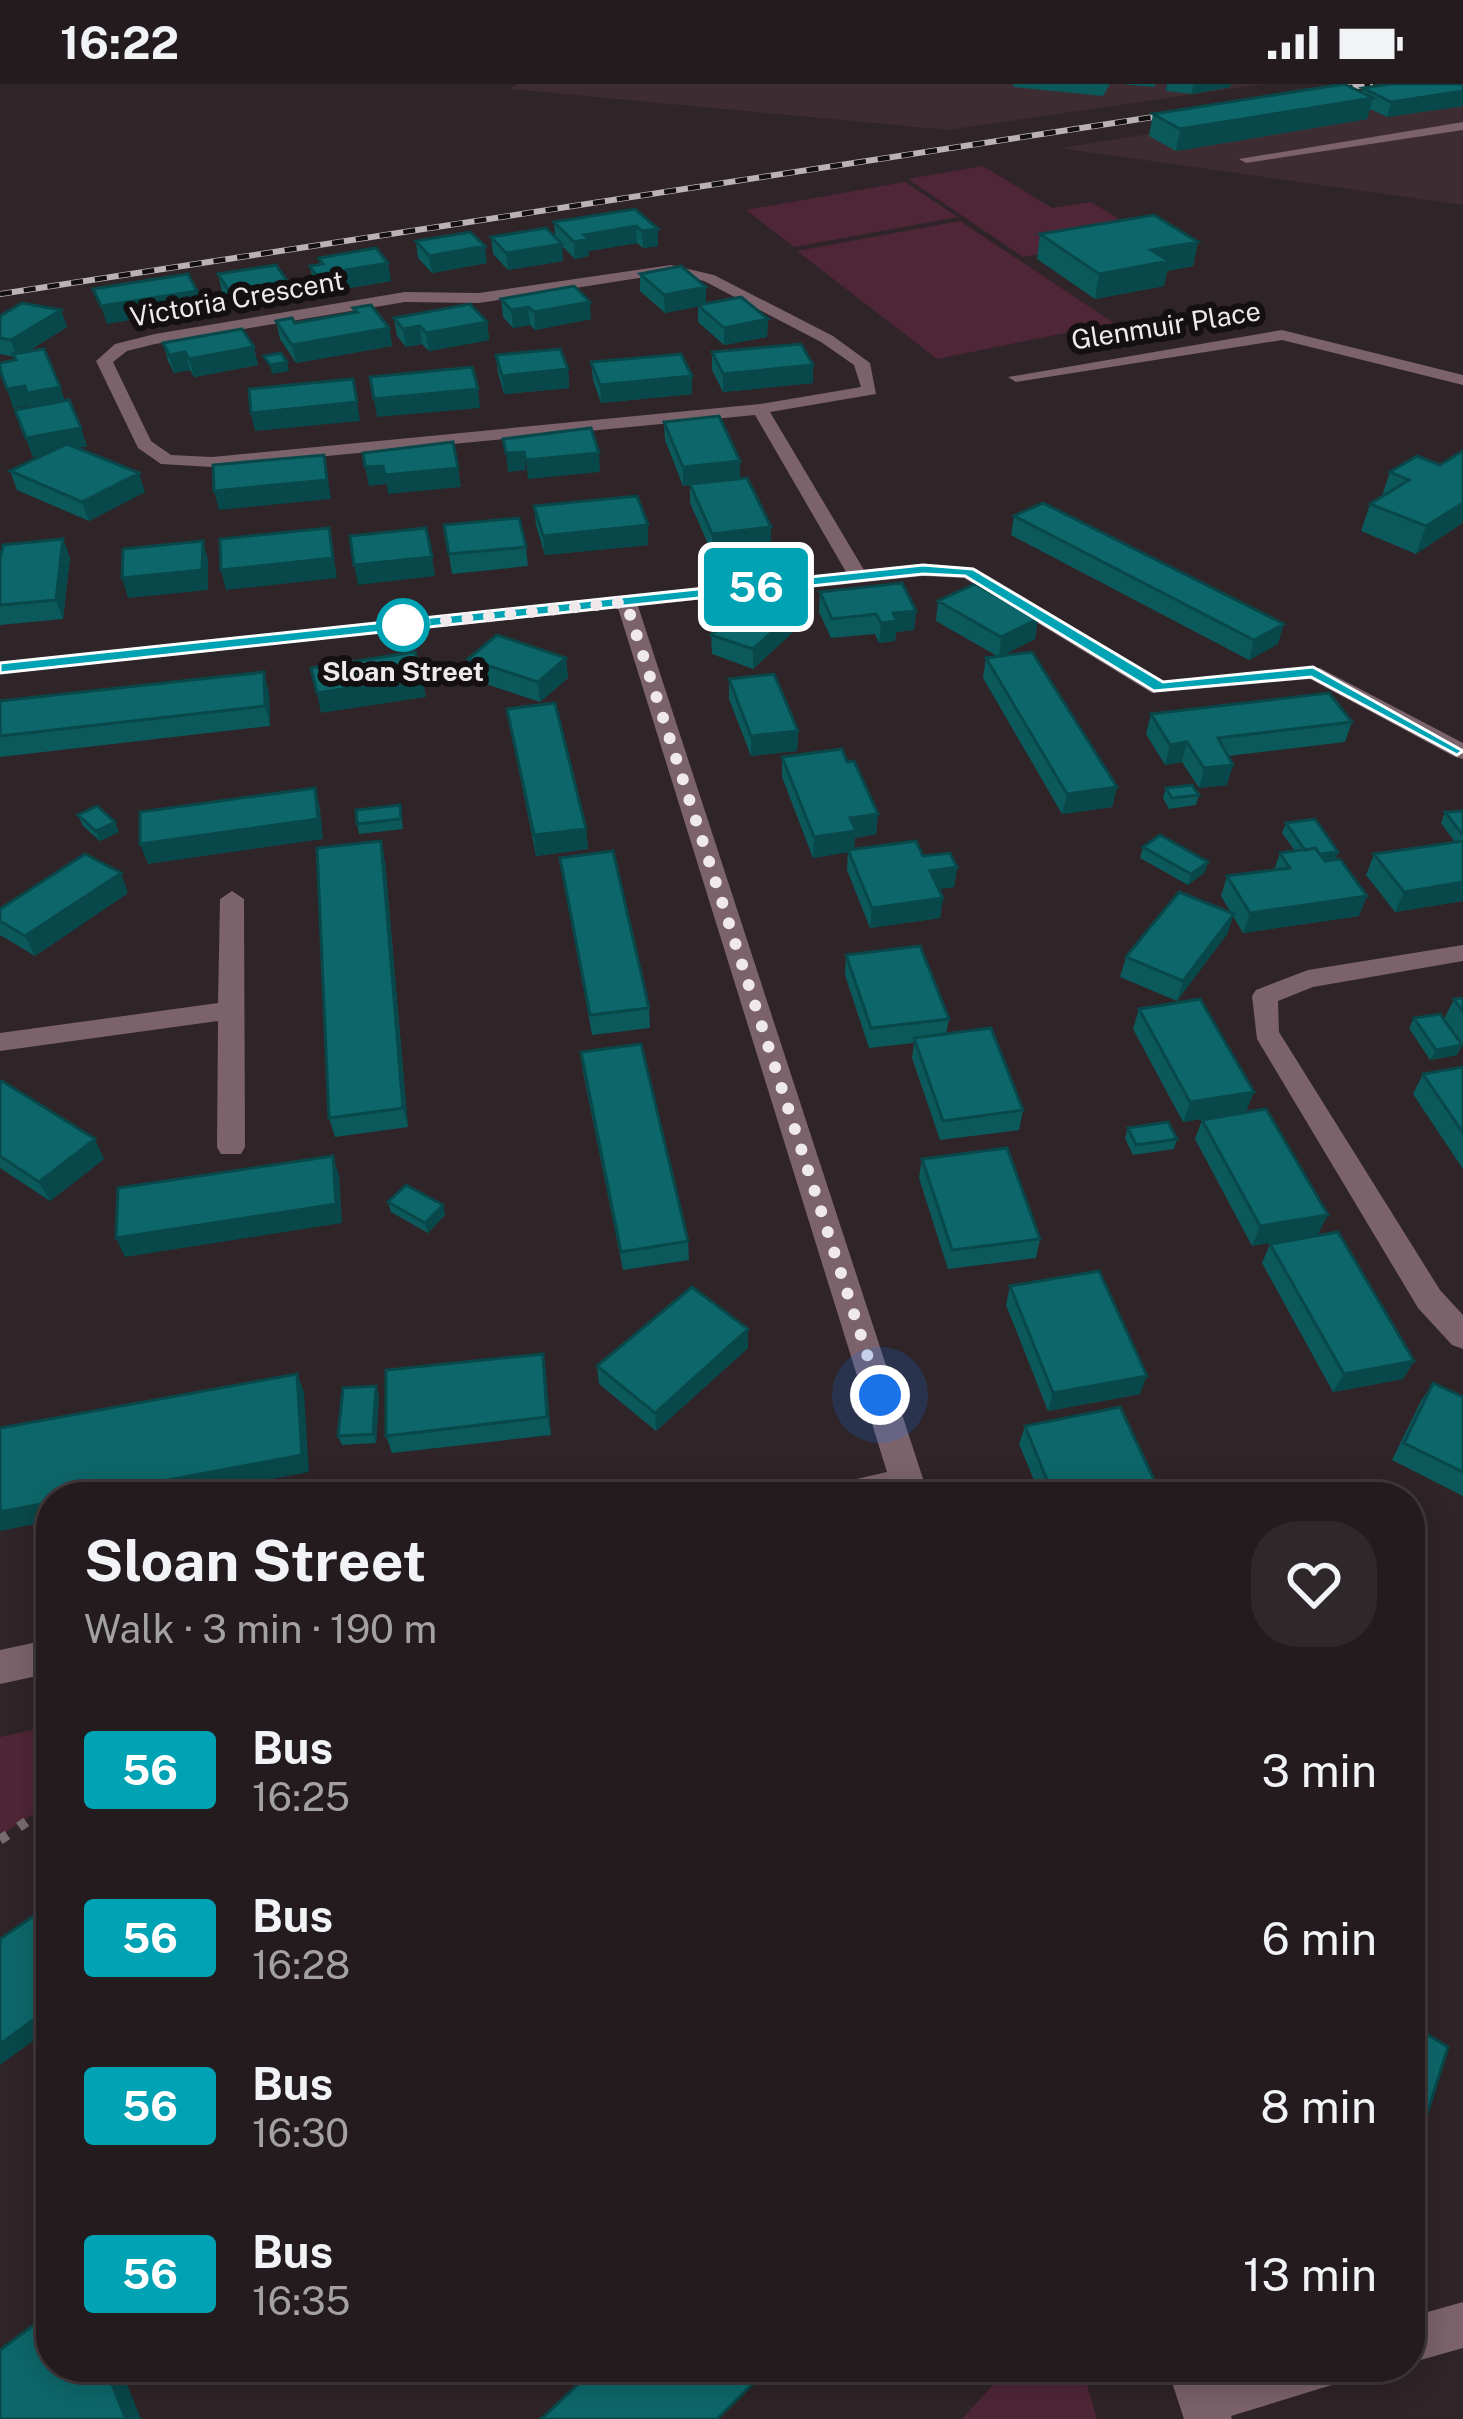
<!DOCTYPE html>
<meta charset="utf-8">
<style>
body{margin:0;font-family:"Public Sans",sans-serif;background:#2f282b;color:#f1f3f6;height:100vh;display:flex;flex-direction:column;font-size:45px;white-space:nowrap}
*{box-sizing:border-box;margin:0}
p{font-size:39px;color:#a3a1a4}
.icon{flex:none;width:66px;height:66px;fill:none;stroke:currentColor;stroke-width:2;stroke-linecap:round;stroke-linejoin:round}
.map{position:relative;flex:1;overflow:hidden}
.sheet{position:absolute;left:36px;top:1398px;width:1389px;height:900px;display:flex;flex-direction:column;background:#231b1e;border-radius:48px;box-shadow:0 6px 30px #0003,0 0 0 3px #40393c}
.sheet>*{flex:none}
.badge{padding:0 24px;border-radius:9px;font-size:42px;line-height:78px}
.you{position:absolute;width:60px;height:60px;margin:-30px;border:9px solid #fff;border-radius:50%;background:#1a73e8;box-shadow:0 0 0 18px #1a73e833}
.map>.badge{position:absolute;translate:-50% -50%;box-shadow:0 0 0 6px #fff}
.round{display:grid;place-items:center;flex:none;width:126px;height:126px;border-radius:48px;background:#2f282b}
.headline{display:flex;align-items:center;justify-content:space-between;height:204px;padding:0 48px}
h1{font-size:57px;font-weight:700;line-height:90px}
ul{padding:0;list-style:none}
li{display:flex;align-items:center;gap:36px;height:168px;padding:0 48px}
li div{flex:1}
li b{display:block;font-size:45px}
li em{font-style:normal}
li .badge{min-width:132px;font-weight:700;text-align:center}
.status{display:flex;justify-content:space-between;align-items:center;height:84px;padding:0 60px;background:#231b1e;direction:ltr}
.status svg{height:33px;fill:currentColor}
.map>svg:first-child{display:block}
</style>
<div class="status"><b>16:22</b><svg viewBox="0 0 49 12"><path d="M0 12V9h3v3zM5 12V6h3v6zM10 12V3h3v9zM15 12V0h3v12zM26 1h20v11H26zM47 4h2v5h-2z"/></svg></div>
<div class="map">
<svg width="1463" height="2335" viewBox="0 0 1463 2335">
<rect width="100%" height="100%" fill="#2f2428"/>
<!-- built -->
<path fill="#3d2c32" d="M517,0H1264L948,46L510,5Z
M1463,1V121L1059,64Z"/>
<!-- green -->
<path fill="#4f2637" d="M983,82L1052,124L1091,118L1145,151L1023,173L908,95Z
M905,98L958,133L794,163L746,126Z
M960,137L1114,239L937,275L797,167Z
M51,1642V1718L0,1752V1653Z
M1009,2283H1082L1097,2335H962Z"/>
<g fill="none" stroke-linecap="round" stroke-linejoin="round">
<!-- path -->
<path stroke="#766c6f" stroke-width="10" stroke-dasharray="9 14" stroke-linecap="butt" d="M0,1756L51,1721"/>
<!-- service -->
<path fill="#7b626b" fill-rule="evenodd" d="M1463,38V46L1246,79L1239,75Z"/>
<!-- minor -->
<path fill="#7b626b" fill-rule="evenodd" d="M671,181L714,191L833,252L870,279L876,310L770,328L864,486L923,480L975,484L1164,597L1320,584L1463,659V675L1455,673L1310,595L1152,609L964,494L923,492L638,522L929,1413H821L826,1402L887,1388L618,524L0,590V578L846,488L755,331L212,383L161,380L138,364L96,277L115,260L155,250L405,208L479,209ZM671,189L704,197L821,258L854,281L861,303L760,320L212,373L171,371L151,357L113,278L127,267L155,260L405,218L479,219Z
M1282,246L1463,291V301L1282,256L1016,298L1008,293Z
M232,807L244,815L245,1063L241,1070H221L217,1063L218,937L0,967V949L218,919L220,815Z
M1463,861V877L1313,903L1278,917L1279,948L1440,1206L1463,1231V1265L1452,1261L1418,1224L1257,955L1252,912L1256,906L1308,886Z
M51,1555V1589L0,1600V1566Z
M1463,2218V2264L1410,2279V2233Z
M1167,2283H1215L1216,2288L1235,2283H1342L1335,2300L1231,2332L1232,2335H1184Z"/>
<defs>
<path id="rail" d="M1317,8L1370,0
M0,210L1186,28"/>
</defs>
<!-- rail casing -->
<use href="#rail" stroke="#bab2b5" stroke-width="6"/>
<!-- rail -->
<use href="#rail" stroke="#140f10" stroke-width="4.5" stroke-dasharray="12" stroke-linecap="butt"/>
</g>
<!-- wall -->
<path fill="#0b595b" d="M1014,0H1110L1103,12L1013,3Z
M1122,0H1156L1154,3Z
M1167,0H1231L1230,3L1192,10L1166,7Z
M1463,0V22L1387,33L1370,25L1367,35L1176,67L1149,52L1153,30L1362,8L1363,4Z
M635,125L658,145V162L643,164L637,159L589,167V172L575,175L562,162L563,177L508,186L493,170L491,153H555L554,138Z
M1040,150L1198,158L1193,182L1167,187L1164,202L1095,215L1037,175Z
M416,157L487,179L432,189L418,174Z
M319,174L391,197L320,209L313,199L310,182L320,180Z
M218,190L290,214L233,224L222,208Z
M640,190L706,219L768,235L767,253L724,261L698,238V222L665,229L640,207Z
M501,215L591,235L535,246L530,241L513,244L503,233Z
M353,224L389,244L392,262L296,279L280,255L276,237L295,239L354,229Z
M61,226L67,243L27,268L60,303L65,317L87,362L78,364L145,408L89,437L17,406L10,387L45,370L33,373L15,326L32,323L31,321L13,324L16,276L15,273L0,270V232Z
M394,234L487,238L489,256L429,267L422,260L406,263L397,252Z
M163,259L258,281L194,293L190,286L174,289L168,277Z
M712,268L813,299L723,308L712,286Z
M496,271L568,285L569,304L504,310L498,289Z
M591,278L692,310L601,319L593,296Z
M664,338L740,395L771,443V462L712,469L690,419V401L683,402L665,356Z
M1463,367L1416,470L1361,447L1370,420L1382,412L1390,388L1440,381Z
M534,422L648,461L545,471L536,441Z
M1014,432L1278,560L1249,576L1011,451Z
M444,441L526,463L528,482L452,490Z
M63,455L70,474L63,535L0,541V476Z
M820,508L916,527L914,546L896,548L895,557L879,559L875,550L831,554L819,528Z
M938,517L1038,535L1035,555L1001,572L1117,703L1112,723L1062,730L983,594L986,574L997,572L936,537Z
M795,528L794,547L753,585L712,570L711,551Z
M566,574L568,594L540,618L471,595L468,575Z
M729,595L798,647L797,667L751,672L729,615Z
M269,608L270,642L0,673V617Z
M507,625L586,745L588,765L536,772Z
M1151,630L1352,638L1345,658L1228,672L1227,701L1199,704L1182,678L1165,681L1146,650Z
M782,673L847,678L878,730L876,750L855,754L854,765L923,772L957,783L954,803L939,805L943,814L940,834L870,844L847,786L848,768L813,774L782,693Z
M1166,704L1199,711L1196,721L1169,725L1163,714Z
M400,721L403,745L359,750L357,740Z
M1463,727V817L1395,828L1366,791L1374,770L1455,758L1441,739L1445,728Z
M78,731L119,748L100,757L83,742Z
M1286,739L1338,768L1335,776L1359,832L1243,849L1233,832L1227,850L1177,917L1120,893L1126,873L1231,829L1221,812L1227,792L1274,786L1280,769L1295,767L1282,749Z
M1143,763L1205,788L1188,801L1140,774Z
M560,774L649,924L650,944L592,951Z
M385,777L408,1043L335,1053L329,1034Z
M128,809L35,872L0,851V825Z
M846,871L949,935L946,950L1023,1026L1019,1046L940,1056L912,974L914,959L869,964L845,891Z
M1463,914V962L1444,935L1454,915Z
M1139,925L1254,1008L1246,1027L1183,1038L1133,945Z
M1414,934L1462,961L1457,971L1430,976L1409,944Z
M581,968L688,1157L689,1176L623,1186L583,988Z
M1463,983V1085L1413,1010L1423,990Z
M0,998L104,1075L50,1117L0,1084Z
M1202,1036L1318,1150L1252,1162L1195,1055Z
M1128,1044L1177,1055L1174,1065L1133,1071L1125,1054Z
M922,1075L1040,1155L1036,1174L948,1185L919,1094Z
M388,1118L443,1121L445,1131L428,1149L391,1128Z
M1270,1160L1414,1277L1403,1295L1333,1308L1262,1179Z
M1010,1202L1140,1310L1048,1327L1006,1221Z
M748,1264L656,1347L599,1300L597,1282Z
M543,1270L551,1351L392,1369L386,1352Z
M1433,1299L1463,1313V1412L1392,1376L1421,1317Z
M379,1311L376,1359L342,1361L338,1352Z
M1025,1342L1162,1413H1041L1019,1360Z"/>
<!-- shaded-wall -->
<path fill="#09484a" d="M1193,0H1231L1230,3L1192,10Z
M1463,7V22L1387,33L1391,18Z
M1373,14L1367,35L1176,67L1180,45Z
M636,142L637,159L589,167V172L575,175L574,158L584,151Z
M658,145V162L643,164L642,147Z
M1198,158L1193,182L1167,187L1164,202L1095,215L1099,190L1151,166Z
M562,160L563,177L508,186L506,169Z
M485,162L487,179L432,189L429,172Z
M388,179L391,197L320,209L316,191Z
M287,197L290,214L233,224L229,207Z
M706,203V221L665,229L664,211Z
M197,207L202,224L107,240L101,222Z
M590,218L591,235L535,246L534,228Z
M528,223L530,241L513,244L511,226Z
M61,226L67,243L17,274L11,256Z
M768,235L767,253L724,261V244Z
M487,238L489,256L429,267L426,249Z
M420,242L422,260L406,263L403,245Z
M389,244L392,262L296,279L292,261Z
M254,263L258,281L194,293L189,275Z
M185,268L190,286L174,289L169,271Z
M287,278L289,287L272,290L270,281Z
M813,281V299L723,308V290Z
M568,285L569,304L504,310L502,292Z
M692,292V310L601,319L600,301Z
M25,302L31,321L13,324L7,305Z
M60,303L66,321L34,327L27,309Z
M478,305L480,324L377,333L374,315Z
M357,318L360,337L255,347L251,329Z
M81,344L87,362L33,373L26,354Z
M524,368L526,386L508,388L506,369Z
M599,369L600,388L528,395L526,376Z
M324,371L331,415L219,426L214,407Z
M740,377V396L683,402V383Z
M383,382L458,384L461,403L388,410L387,400L369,402L365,383Z
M139,389L145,408L89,437L82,418Z
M1463,419V439L1416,470L1426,442Z
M648,441V461L545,471L543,452Z
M771,443V462L712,469V450Z
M329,444L337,494L226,506L221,486Z
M63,455L70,474L63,535L56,516Z
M203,457L208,476V506L128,514L122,494Z
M432,473L435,492L358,501L354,481Z
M916,527L914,546L896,548L895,557L879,559L881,539L893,529Z
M795,528L794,547L753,585V565Z
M1038,535L1035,555L999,573L1001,553Z
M1284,540L1278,560L1249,576L1254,556Z
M566,574L568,594L540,618L538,598Z
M264,588L269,608L270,642L265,622Z
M422,593L426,613L321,629L317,609Z
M798,647L797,667L751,672V652Z
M1187,658L1182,678L1165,681L1170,661Z
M1233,681L1227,701L1199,704L1204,684Z
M1117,703L1112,723L1062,730L1067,710Z
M315,704L320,724L323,755L148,780L140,760Z
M878,730L876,750L855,754L854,767L813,774L814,753L850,734Z
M115,738L119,748L100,757L96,747Z
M586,745L588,765L536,772L534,751Z
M381,757L385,777L408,1043L403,1024Z
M1338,768L1334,778L1305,782L1309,772Z
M1208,778L1205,788L1188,801L1191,790Z
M957,783L954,803L928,807L930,787Z
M121,789L128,809L35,872L25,852Z
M1463,798V817L1395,828L1404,808Z
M1367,812L1359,832L1243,849L1250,829Z
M943,814L940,834L870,844L872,824Z
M1234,830L1227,850L1177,917L1183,897Z
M1462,961L1457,971L1430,976L1436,966Z
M1254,1008L1246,1027L1183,1038L1190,1018Z
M95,1055L104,1075L50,1117L39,1098Z
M333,1072L339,1091L342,1139L125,1173L116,1154Z
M443,1121L445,1131L428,1149L425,1139Z
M1328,1131L1318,1150L1252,1162L1260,1142Z
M748,1245V1264L656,1347L655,1329Z
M543,1270L546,1288L551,1351L547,1333Z
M1414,1277L1403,1295L1333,1308L1344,1290Z
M297,1290L304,1308L309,1388L177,1413H77Z
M1147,1292L1140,1310L1048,1327L1053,1309Z
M376,1302L379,1311L376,1359L373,1350Z
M51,1418V1437L0,1447V1428Z
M51,1923V1944L0,1981V1960Z
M105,2283H120L141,2335H126Z"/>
<!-- building -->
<path fill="#0d676a" stroke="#09484a" stroke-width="3" d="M1344,0L1373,14L1180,45L1153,30Z
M1390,0H1463V7L1391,18L1363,4Z
M635,125L658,145L642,147L636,142L584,151L588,155L574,158L554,138Z
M1154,131L1198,158L1151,166L1169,177L1099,190L1040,150Z
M546,144L562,160L506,169L491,153Z
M470,148L485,162L429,172L416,157Z
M376,164L388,179L316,191L310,182L323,180L319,174Z
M276,181L287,197L229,207L218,190Z
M681,182L706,203L664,211L640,190Z
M188,190L197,207L101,222L93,205Z
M574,202L590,218L534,228L528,223L511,226L501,215Z
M741,213L768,235L724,244L698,221Z
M22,219L61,226L11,256L0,254V232Z
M470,220L487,238L426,249L420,242L403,245L394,234Z
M371,221L389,244L292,261L276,237L292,234L295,239L357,228L353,224Z
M242,245L254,263L189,275L185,268L169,271L163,259Z
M801,260L813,281L723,290L712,268Z
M44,265L60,303L27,309L25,302L7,305L0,286V279L16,276L13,270Z
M560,265L568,285L502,292L496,271Z
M281,269L287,278L270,281L264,272Z
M681,270L692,292L600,301L591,278Z
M472,283L478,305L374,315L370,293Z
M353,295L357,318L251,329L249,305Z
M69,316L81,344L26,354L15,326Z
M719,332L740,377L683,383L664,338Z
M591,344L599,369L526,376L524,368L506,369L503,355Z
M453,358L458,384L385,391L383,382L365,383L363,369Z
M67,360L139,389L82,418L10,387Z
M1463,367V419L1426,442L1370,420L1409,396L1390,388L1417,372L1440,381Z
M324,371L327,396L214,407L213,381Z
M747,394L771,443L712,450L690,400Z
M637,412L648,441L543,452L534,422Z
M1043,419L1284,540L1254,556L1014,432Z
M519,434L526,463L449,470L444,441Z
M329,444L333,474L221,486L220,455Z
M426,444L432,473L354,481L350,452Z
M63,455L56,516L0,521V476L3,461Z
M203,457L202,486L122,494L123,465Z
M902,499L916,527L893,529L897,537L881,539L876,530L832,535L820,508Z
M975,500L1038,535L1001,553L938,517Z
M753,514L795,528L753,565L711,551Z
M497,551L566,574L538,598L468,575Z
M415,568L422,593L317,609L311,584Z
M1032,568L1117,703L1067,710L986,574Z
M264,588L265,622L0,652V617Z
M774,590L798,647L751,652L729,595Z
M1329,609L1352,638L1218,654L1233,681L1204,684L1187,658L1170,661L1151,630Z
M555,619L586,745L534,751L507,625Z
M842,665L847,678L854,677L878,730L850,734L856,747L814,753L782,673Z
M1192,701L1199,711L1172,714L1166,704Z
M315,704L318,735L140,760V728Z
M400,721L401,735L357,740L356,726Z
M97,722L115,738L96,747L78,731Z
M1463,727V750H1462L1445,728Z
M1315,735L1338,768L1320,770L1315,764L1305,766L1286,739Z
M1160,751L1208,778L1191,790L1143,763Z
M381,757L403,1024L329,1034L317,764Z
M916,757L923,772L950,769L957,783L930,787L943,814L872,824L848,766Z
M1463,757V798L1404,808L1374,770Z
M1315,764L1325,777L1340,775L1367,812L1250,829L1227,792L1290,784L1280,769Z
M613,767L649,924L590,931L560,774Z
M85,770L121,789L25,852L0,837V825Z
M1179,808L1234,830L1183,897L1126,873Z
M920,862L949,935L871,944L846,871Z
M1463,914V928L1454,915Z
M1200,915L1254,1008L1190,1018L1139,925Z
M1440,930L1462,961L1436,966L1414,934Z
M991,944L1023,1026L943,1037L914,954Z
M641,960L688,1157L621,1168L581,968Z
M1463,983V1049L1423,990Z
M2,997L95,1055L39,1098L0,1072V998Z
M1266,1025L1328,1131L1260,1142L1202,1036Z
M1168,1038L1177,1055L1136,1061L1128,1044Z
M1007,1064L1040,1155L952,1166L922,1075Z
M333,1072L336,1120L116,1154L118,1104Z
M406,1101L443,1121L425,1139L388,1118Z
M1338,1148L1414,1277L1344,1290L1270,1160Z
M1099,1187L1147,1292L1053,1309L1010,1202Z
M692,1203L748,1245L655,1329L597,1282Z
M543,1270L547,1333L386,1352V1286Z
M297,1290L302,1371L77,1413H51V1418L0,1428V1344Z
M1433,1299L1463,1313V1388L1404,1359Z
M376,1302L373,1350L338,1352L343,1304Z
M1120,1323L1162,1413H1054L1025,1342Z
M51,1820V1923L0,1960V1855Z
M1410,1940L1448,1963L1418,2059L1410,2054Z
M51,2228V2283H105L126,2335H0V2266Z
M597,2283H770L717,2335H541Z"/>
<!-- line -->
<path fill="#00a3b4" stroke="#fff" stroke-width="3" d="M923,481L973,485L1163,598L1313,583L1463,667L1457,671L1311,593L1154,607L965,492L923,490L0,589V579Z"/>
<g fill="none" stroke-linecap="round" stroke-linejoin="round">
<!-- walk -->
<path stroke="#f0e9eb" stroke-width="12" stroke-dasharray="0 21.6" d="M403,541L626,518L880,1311"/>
</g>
<!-- markers -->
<circle fill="#fff" stroke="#00a3b4" stroke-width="6" cx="403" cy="541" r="24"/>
<g text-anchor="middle" stroke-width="12" stroke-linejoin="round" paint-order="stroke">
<!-- far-street labels -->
<g font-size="27" fill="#f0e9eb" stroke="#140f10">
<text transform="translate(237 215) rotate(-10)" y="9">Victoria Crescent</text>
<text transform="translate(1166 242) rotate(-9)" y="9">Glenmuir Place</text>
</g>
<!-- far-stop labels -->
<g font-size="27" font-weight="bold" fill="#f0e9eb" stroke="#140f10">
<text x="403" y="597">Sloan Street</text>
</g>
</g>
</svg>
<div class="you" style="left:880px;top:1311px"></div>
<b class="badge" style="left:756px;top:503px;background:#00a3b4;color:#fff">56</b>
<section class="sheet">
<div class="headline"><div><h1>Sloan Street</h1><p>Walk · 3 min · 190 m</p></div><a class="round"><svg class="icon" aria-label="heart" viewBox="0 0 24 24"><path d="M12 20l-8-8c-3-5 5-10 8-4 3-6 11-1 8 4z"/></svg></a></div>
<ul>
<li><span class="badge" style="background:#00a3b4;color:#fff">56</span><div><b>Bus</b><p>16:25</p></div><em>3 min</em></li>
<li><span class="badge" style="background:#00a3b4;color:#fff">56</span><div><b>Bus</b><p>16:28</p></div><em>6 min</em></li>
<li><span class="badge" style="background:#00a3b4;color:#fff">56</span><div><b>Bus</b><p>16:30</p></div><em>8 min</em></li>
<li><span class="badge" style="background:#00a3b4;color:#fff">56</span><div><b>Bus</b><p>16:35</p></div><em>13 min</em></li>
</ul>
</section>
</div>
